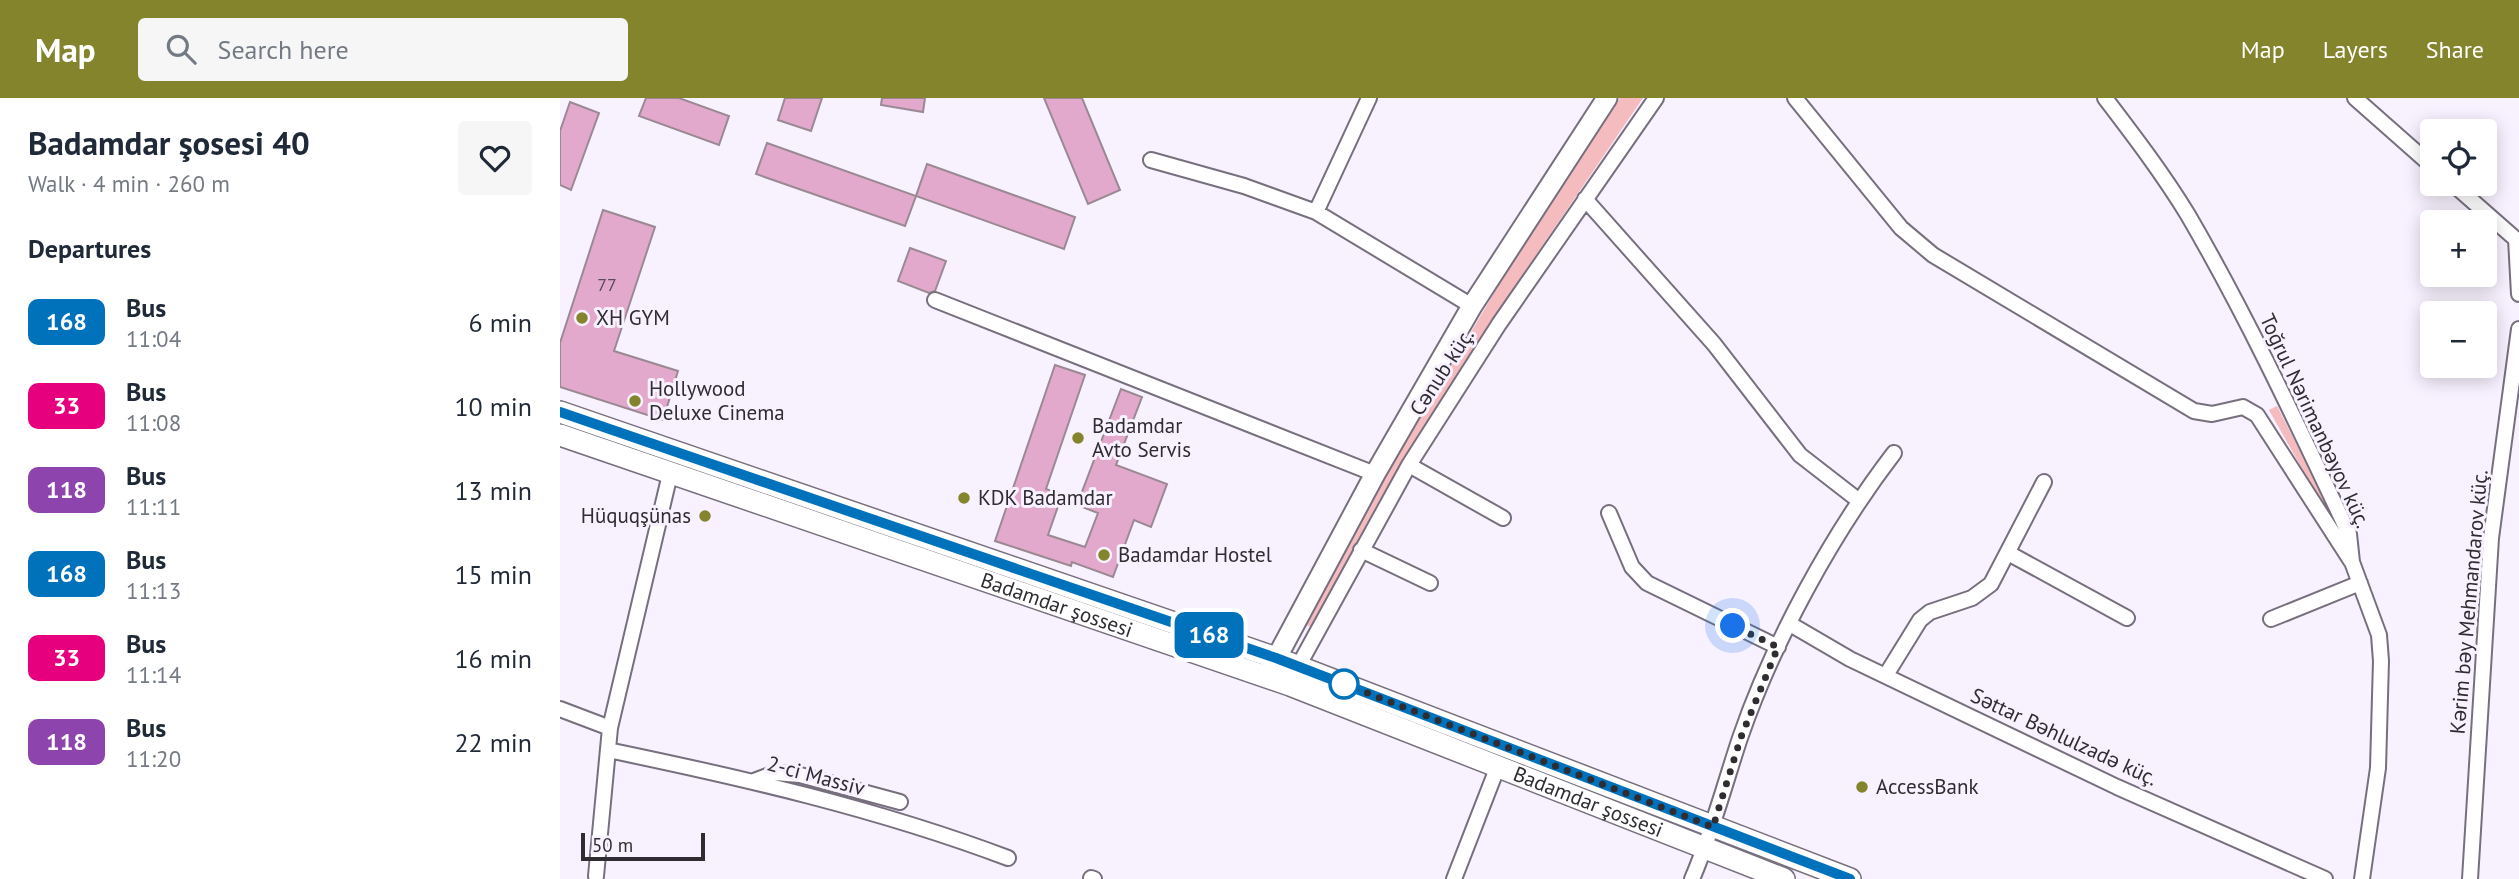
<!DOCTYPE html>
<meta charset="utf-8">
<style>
body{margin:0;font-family:"PT Sans",sans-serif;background:#f6f6f7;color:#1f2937;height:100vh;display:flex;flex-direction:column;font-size:26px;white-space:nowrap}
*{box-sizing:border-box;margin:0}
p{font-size:23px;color:#747a83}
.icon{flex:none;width:38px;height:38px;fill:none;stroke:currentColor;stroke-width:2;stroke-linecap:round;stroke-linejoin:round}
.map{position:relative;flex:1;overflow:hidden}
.details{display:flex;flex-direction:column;background:#fff;width:560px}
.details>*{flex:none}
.badge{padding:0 14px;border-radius:10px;font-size:24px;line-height:46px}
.fabs{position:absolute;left:1860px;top:21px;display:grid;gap:14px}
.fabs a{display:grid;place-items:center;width:77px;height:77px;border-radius:7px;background:#fff;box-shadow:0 4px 18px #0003;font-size:35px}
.scale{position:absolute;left:21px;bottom:18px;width:124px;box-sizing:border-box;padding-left:7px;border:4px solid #2f2c32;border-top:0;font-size:19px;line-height:24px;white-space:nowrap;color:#2f2c32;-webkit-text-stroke:5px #f8f1ff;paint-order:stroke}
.you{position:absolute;width:35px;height:35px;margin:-18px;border:5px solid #fff;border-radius:50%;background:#1a73e8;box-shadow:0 0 0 10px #1a73e833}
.map>.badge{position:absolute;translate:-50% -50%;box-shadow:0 0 0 4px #fff}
h2{padding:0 28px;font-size:26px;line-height:63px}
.round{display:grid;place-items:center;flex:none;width:74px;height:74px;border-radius:7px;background:#f6f6f7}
.head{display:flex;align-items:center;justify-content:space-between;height:119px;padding:0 28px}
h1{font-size:33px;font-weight:800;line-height:52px}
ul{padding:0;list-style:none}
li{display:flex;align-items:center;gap:21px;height:84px;padding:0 28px}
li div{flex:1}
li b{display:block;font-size:26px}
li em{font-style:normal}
li .badge{min-width:77px;font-weight:700;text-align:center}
header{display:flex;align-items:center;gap:42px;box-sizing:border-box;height:98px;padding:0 35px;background:#84842d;color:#fff}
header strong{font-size:33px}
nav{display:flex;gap:38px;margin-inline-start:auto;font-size:24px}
.search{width:490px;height:63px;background:#f6f6f7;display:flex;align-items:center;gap:18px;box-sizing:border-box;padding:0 24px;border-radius:7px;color:#747a83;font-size:26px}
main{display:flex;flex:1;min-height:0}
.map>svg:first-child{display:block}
</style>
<header>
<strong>Map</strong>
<div class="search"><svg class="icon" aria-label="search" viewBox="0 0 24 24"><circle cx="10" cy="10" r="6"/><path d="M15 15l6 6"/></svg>Search here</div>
<nav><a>Map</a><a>Layers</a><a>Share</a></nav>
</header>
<main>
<section class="details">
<div class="head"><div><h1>Badamdar şosesi 40</h1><p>Walk · 4 min · 260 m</p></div><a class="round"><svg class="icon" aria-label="heart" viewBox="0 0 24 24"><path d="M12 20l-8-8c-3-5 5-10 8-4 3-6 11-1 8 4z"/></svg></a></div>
<h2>Departures</h2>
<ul>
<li><span class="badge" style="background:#0072bc;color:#fff">168</span><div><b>Bus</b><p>11:04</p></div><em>6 min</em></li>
<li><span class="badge" style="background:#e6007e;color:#fff">33</span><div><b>Bus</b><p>11:08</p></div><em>10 min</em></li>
<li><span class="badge" style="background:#8e44ad;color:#fff">118</span><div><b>Bus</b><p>11:11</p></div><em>13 min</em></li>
<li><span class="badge" style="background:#0072bc;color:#fff">168</span><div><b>Bus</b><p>11:13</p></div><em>15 min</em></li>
<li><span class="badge" style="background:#e6007e;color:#fff">33</span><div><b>Bus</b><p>11:14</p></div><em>16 min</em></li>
<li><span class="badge" style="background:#8e44ad;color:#fff">118</span><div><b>Bus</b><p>11:20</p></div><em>22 min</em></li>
</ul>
</section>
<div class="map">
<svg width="1959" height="781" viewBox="0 0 1959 781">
<rect width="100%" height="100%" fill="#f8f1ff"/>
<!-- green -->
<path fill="#f5bcc0" d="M1060,0H1083L931,223L819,403L751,529L744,526L809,407L960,151Z
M1717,308L1785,440L1782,442L1709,312Z"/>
<!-- building -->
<path fill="#e3a9cd" stroke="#9a8993" stroke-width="2" d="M86,0H119L169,18L159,47L79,18Z
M225,0H262L251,33L218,22Z
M322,0H365L363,14L321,7Z
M484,0H522L560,92L528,106Z
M10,4L39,15L11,92L0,87V33Z
M207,45L356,98L345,128L196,76Z
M367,66L515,119L504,151L356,98Z
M43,112L95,129L54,253L118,273L103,322L0,289V245Z
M350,150L386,163L375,193L369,195L338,183Z
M495,267L525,277L486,391L502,397L488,437L525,449L538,415L517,407L561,291L582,299L556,367L607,386L591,429L574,422L553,479L512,464L511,468L435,443Z"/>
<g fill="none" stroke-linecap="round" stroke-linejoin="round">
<defs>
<path id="minor" d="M1235,0L1341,130L1373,157L1634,313L1652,316L1683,309L1697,317L1791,463
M1545,0C1574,38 1603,76 1628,117C1688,220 1738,328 1789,436L1792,464L1819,537L1821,563L1818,670L1802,781
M1795,0L1872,68
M591,62L684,88L756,114L912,208
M1893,86L1959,144
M1025,101L1154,246L1240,357L1298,402
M756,114L809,0
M1956,141L1959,196
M375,202L815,376
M849,367L943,420
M1049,415L1072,469L1087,485L1218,549
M801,452L870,485
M1450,456L1567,520
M1711,521L1800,485
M1230,526L1290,561L1557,689L1765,781
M734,576L849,367L939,226L1096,0
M1326,577L1360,522L1370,514L1412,500L1431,486L1484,384
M0,611L50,630
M48,652C183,680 318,711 448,760
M194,683L215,675L240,677L340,704
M36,778L50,630L110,376
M531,780L534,781
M894,781L938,668
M1132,781C1152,735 1164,688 1180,640C1213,544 1272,436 1334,355
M1910,781L1931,440L1959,231"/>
<path id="tertiary" d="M710,572L815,376L912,208L1047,0"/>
<g id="secondary">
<path d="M0,314L716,560L1290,781"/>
<path id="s1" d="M0,337L730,587L1224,781"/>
</g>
</defs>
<!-- minor casing -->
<use href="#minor" stroke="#776f7e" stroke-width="18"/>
<!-- tertiary casing -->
<use href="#tertiary" stroke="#776f7e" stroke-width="23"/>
<!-- secondary casing -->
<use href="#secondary" stroke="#776f7e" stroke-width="24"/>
<!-- minor -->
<use href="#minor" stroke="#fff" stroke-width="14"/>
<!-- tertiary -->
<use href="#tertiary" stroke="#fff" stroke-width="19"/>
<!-- secondary -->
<use href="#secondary" stroke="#fff" stroke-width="21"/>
</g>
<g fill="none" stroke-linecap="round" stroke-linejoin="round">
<defs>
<path id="line" d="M0,314L716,560L1290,781"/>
</defs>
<!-- line casing -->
<use href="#line" stroke="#fff" stroke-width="16"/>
<!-- line -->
<use href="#line" stroke="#0072bc" stroke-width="10"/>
<!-- walk -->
<path stroke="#2f2c32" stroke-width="7" stroke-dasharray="0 12.6" d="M784,586L1153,729L1181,639L1218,549L1173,528"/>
</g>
<!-- markers -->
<g fill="#84842d" stroke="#f8f1ff" stroke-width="2.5">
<circle cx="22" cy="220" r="7"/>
<circle cx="75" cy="303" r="7"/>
<circle cx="518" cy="340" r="7"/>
<circle cx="404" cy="400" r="7"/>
<circle cx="145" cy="418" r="7"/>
<circle cx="544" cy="457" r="7"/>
<circle cx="1302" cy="689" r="7"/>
</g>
<circle fill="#fff" stroke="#0072bc" stroke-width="3.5" cx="784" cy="586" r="14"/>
<g text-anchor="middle" stroke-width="6" stroke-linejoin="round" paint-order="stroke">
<!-- number labels -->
<g font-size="18" fill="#5c4b59">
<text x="47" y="193">77</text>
</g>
<!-- poi labels -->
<g font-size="21" fill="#2f2c32" stroke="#f8f1ff" text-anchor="start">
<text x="36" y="227">XH GYM</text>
<text x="89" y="298">Hollywood<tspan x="89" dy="24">Deluxe Cinema</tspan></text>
<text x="532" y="335">Badamdar<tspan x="532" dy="24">Avto Servis</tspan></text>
<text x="418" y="407">KDK Badamdar</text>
<text x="131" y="425" text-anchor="end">Hüquqşünas</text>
<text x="558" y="464">Badamdar Hostel</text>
<text x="1316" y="696">AccessBank</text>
</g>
<!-- street labels -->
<g font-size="21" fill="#2f2c32" stroke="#f8f1ff">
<text transform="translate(882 274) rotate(-57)" y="7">Cənub küç.</text>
<text transform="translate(1755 323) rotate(65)" y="7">Toğrul Nərimanbəyov küç.</text>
<text transform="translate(1909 504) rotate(-85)" y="7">Kərim bəy Mehmandarov küç.</text>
<text dy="7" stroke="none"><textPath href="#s1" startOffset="525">Badamdar şossesi</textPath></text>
<text transform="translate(1504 639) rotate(25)" y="7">Səttar Bəhlulzadə küç.</text>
<text transform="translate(256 678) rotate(15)" y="7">2-ci Massiv</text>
<text dy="7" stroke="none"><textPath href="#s1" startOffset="1092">Badamdar şossesi</textPath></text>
</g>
</g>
</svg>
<div class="fabs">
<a><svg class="icon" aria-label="locate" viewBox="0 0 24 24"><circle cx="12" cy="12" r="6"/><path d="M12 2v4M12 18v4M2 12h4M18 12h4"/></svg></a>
<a>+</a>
<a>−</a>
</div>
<div class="scale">50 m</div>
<div class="you" style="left:1173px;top:528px"></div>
<b class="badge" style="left:649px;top:537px;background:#0072bc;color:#fff">168</b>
</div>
</main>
